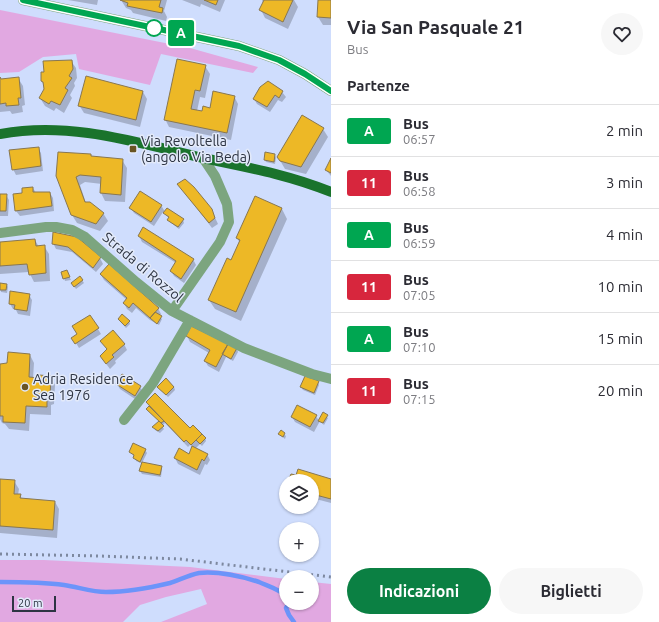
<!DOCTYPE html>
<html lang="it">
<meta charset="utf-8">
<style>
body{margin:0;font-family:Ubuntu,sans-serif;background:#f7f7f7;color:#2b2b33;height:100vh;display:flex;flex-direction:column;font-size:15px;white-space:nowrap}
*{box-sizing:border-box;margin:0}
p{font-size:13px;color:#7c7c81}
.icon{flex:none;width:22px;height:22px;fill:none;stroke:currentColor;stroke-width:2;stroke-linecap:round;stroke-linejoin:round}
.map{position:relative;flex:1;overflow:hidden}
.panel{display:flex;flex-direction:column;background:#fff;width:328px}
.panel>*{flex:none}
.badge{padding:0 8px;border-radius:3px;font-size:14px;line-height:26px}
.controls{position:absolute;left:279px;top:474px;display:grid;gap:8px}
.controls a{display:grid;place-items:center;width:40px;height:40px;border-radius:50%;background:#fff;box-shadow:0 1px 3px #0004;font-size:20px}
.scale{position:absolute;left:12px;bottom:10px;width:44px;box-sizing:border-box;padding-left:4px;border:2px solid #2d3443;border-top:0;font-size:11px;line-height:14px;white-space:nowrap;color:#2d3443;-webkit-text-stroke:3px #e3eafa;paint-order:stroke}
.map>.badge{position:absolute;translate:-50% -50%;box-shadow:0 0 0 2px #fff}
h2{padding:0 16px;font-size:15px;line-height:36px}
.round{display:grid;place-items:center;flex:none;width:42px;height:42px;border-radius:21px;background:#f7f7f7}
.headline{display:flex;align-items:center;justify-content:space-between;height:68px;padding:0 16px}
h1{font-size:19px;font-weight:700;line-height:30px}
.button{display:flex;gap:8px;margin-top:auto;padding:8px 16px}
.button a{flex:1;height:46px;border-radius:24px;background:#0b8043;color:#fff;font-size:16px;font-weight:700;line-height:46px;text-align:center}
.button a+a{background:#f7f7f7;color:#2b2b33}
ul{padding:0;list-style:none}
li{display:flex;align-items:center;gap:12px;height:52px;padding:0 16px;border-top:1px solid #e1e1e2}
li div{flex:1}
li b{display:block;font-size:15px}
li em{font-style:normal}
li .badge{min-width:44px;font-weight:700;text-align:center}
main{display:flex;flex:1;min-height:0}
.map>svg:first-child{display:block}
</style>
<main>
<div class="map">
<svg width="331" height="622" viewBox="0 0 331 622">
<rect width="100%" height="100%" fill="#cfddfd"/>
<!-- green -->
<path fill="#e1a8e1" d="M0,10L190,48L258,67L253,73L161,54L150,85L79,69L76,54L43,57L19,72L0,73Z
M0,560H44L190,567L286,579V603H312V582L331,584V622H161L207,604L201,589L166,597L140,605L123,622H0Z"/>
<!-- shadow -->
<path fill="#0003" d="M68,0H98L97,5Z
M121,0H167L164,11L167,17L166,21L133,13L131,10L126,8Z
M182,0H225L220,12L201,4L200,7Z
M262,0H294L298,7L288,29L265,18L261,10L263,3Z
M319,0H331V25H323L318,17Z
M71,61L76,68L77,78L74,83L75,86L70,95L72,98L64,113L56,108L54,111L45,106L40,98L45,89L42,81L45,72Z
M205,66L210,74L205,98L200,97L197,111L203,112L234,96L238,104L231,140L169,127L165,119Z
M0,78L2,80L18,78L23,86L25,105L22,106L23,112L12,114L10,111L0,112Z
M268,83L282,92L286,97L282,102L278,100L270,112L257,104L254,99Z
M143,92L147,99L140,127L84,113L79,105Z
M323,129L328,137L306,174L285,169L278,157Z
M38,148L41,153L43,171L16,175L13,169Z
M91,155L92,157L122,160L127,168L125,202L105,201L101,193L102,184L85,182L80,185L86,203L103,213L108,221L100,231L77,223L72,215L57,176Z
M275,155L276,158L275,164L266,162L265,160Z
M331,160V176L326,170Z
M33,188L36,193H50L53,198L54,211L20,216L16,211L14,195L23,194Z
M182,189L211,209L218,224L212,228Z
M0,195H6L9,200L8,216H0Z
M255,197L282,209L287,219L241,321L215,309L209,300L232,261L240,243L237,238Z
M161,205L165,212L183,220L184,223L179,229L170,222L168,220L169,218L163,212L154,226L134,213L131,208Z
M139,236L193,259L196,265L184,283L174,276L171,271L176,263L142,242Z
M77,238L100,258L103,264L96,272L72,252L56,249L53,243Z
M35,240L39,247L44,246L49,254L50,281L34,282L29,272L0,274V243Z
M62,272L68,274L71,280L65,281Z
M101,275L158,308L161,314L159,316L162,319L159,325L150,320L136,308L132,313L127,309L124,303L127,300L104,280Z
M80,277L84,283L76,289L74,286Z
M0,284L7,285L8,287L7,293L1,292Z
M29,295L32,300L30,316L18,314L16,310L13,309L10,304Z
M90,316L101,334L79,348L73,338L78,334Z
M119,320L129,321L130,324L126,328Z
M187,336L237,349L238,352L233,361L226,357L219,372L208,366L205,361L209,353L190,342Z
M101,341L124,344L127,350L115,361L116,363L110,369L101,357L108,350Z
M30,355L34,363L33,379L51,377L55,385L54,404L51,405V415L30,414L29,431L9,429L5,424L2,423L0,419V388L8,364Z
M122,376L140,387L144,393L138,401L120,389L117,384Z
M318,382L319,385L315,395L303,390L301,387Z
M174,387L175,390L168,397L160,389Z
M147,402L205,438L206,441L202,446L200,444L195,449L207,454L210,460L207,465L205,464L200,475L178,464L175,458L189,455L193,447L190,445L188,447L165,423L162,426L164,429L160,433L155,430L154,427L159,422Z
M298,406L316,416L319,421L323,414L328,418L324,425L320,421L314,432L295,422L292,417Z
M281,432L286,436L285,439L279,434Z
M145,450L147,453L142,463L161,466L162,469L161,477L142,474L140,471L143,464L136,461L135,456L130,452Z
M0,480L14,481L19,489L18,495H20L22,499L55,502L59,509L57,538L0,533Z
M331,480V503L312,498V481H289Z"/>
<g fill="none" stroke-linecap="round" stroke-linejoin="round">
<!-- stream -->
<path stroke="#6c94fa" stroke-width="4.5" d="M0,582C21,582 43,582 64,585C78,587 92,592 106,592C127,592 149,588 170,583C179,580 189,575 199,573C219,571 240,576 259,582C268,586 279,589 286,596
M289,603L286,608L289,615L294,622"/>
</g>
<!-- building -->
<path fill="#edb826" stroke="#887751" d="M120,0H161L159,7L163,8L162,13L127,6L128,3Z
M204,0H218L216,5Z
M264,0H293L283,22L259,10Z
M318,0H331V18L317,17Z
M177,59L206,65L200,91L195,90L191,109L202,111L203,106L210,108L213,91L235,96L227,133L164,120Z
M72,60L73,69L69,76L72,78L65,88L68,90L60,105L51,101L49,104L39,98L44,89L43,82L41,81V72H44L43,61Z
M86,76L143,91L136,120L78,106Z
M0,77L1,79L19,77L21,98H18L19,105L6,106V103L0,104Z
M268,81L283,91L279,98L275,95L267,107L253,99L260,87Z
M302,115L324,128L301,167L280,161L277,157Z
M39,147L41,166L12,170L9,150Z
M58,152L91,154V156L123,159L121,195L100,193L101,177L80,175L76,177L85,202H90L104,213L96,224L71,215L56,176Z
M265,152L275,154L274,162L264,160Z
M331,158V173L325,170Z
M185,179L194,187L212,209L215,218L209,223L177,184Z
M33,187V192H50L52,206L15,211L13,194L22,193V188Z
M140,191L162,205L151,222L129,208Z
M0,194H7L6,211H0Z
M255,196L282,208L236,312L208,300L227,258L231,260L240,240L236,238Z
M167,208L184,219L178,227L167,220L169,217L163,213Z
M143,227L194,259L181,279L170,271L176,261L138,236Z
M53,232L77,237L101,257L93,268L68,247L52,244Z
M35,239L36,246L45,245L46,273L29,275L27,264L0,266V242Z
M109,264L159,308L150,318L133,303L129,308L123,303L127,298L100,274Z
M67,270L70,277L63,279L61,272Z
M80,276L83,280L74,287L71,283Z
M0,283L7,284L6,290H0Z
M10,291L30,294L27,311L14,309L15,305L9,304Z
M155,312L162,316L157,324L150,318Z
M122,314L130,321L125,326L118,319Z
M90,315L99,328L75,344L71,338L77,334L72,326Z
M191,326L228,344L216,367L204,361L210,350L186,336Z
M113,330L125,344L112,355L114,357L106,364L100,356L107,349L100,341Z
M228,344L237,348L231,359L222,354Z
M8,352L30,354L29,377L39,378V375L51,376L50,396L47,397V407L26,406L25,423L3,422V416H0V364L7,363Z
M122,374L141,386L135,396L116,384Z
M305,376L319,381L314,393L300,387Z
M166,378L174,387L166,395L157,387Z
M155,393L190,428L193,425L202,434L191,445L186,440L184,442L146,402Z
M297,405L317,415L310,427L291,417Z
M149,406L164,421L161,423L146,409Z
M323,412L328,415L323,423L318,421Z
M159,421L164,426L158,431L152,427Z
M281,430L285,433L283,437L278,434Z
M202,434L206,438L200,444L196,440Z
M133,443L146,449L140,462L133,458L134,455L129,452Z
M192,446L208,454L204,461L202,459L197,470L174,458L179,448L189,454Z
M142,462L162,466L160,475L139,471Z
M298,469L331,479V499L312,494V481H288L291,474L296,475Z
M0,479L15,480L14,494H21L20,498L55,501L53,530L0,526Z"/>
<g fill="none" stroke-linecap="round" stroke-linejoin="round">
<!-- minor -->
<path stroke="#7ca57f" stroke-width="10" d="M23,0L239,46L279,60L305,74L331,91
M0,233L46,227H56L72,230L85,237L136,282L172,311L244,348L312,374L331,379
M172,311L220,242L229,222L227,204L215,176L203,158
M124,420L153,383L190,320"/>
<!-- major -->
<path stroke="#1a732c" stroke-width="10" d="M0,134C70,121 135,142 203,158C246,167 290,175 331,192"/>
<!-- rail -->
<path stroke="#7d889f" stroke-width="3" stroke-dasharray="2 4" stroke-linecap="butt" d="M0,554L99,556L180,559L331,577"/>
</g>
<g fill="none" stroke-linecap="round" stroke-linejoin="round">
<defs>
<path id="line" d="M23,0L239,46L279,60L305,74L331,91"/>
</defs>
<!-- line casing -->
<use href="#line" stroke="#fff" stroke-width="9"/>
<!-- line -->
<use href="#line" stroke="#00a651" stroke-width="6"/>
</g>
<!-- markers -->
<circle fill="#fff" stroke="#00a651" stroke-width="2" cx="154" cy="28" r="8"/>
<g fill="#685423" stroke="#e3eafa" stroke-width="1.5">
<rect x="129" y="145" width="8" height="8" rx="2"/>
<circle cx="25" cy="387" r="4"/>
</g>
<g text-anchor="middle" stroke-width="3" stroke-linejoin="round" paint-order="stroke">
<!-- poi labels -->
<g font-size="14" fill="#2d3443" stroke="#e3eafa" text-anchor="start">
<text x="141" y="146">Via Revoltella<tspan x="141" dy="16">(angolo Via Beda)</tspan></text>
<text x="33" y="384">Adria Residence<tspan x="33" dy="16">Sea 1976</tspan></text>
</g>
<!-- street labels -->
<g font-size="14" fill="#2d3443" stroke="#e3eafa">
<text transform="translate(143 267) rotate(40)" y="5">Strada di Rozzol</text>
</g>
</g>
</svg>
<div class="controls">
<a><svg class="icon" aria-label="layers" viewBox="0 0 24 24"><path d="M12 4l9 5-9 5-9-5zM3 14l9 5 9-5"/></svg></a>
<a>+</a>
<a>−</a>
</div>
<div class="scale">20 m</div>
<b class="badge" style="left:181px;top:33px;background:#00a651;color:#fff">A</b>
</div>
<section class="panel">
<div class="headline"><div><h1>Via San Pasquale 21</h1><p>Bus</p></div><a class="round"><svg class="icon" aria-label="heart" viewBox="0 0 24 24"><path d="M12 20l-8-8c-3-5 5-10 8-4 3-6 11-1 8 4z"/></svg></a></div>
<h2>Partenze</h2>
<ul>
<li><span class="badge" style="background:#00a651;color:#fff">A</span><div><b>Bus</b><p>06:57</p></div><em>2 min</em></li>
<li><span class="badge" style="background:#d7263d;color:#fff">11</span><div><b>Bus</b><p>06:58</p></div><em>3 min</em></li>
<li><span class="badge" style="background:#00a651;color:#fff">A</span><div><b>Bus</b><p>06:59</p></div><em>4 min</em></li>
<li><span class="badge" style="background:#d7263d;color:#fff">11</span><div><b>Bus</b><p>07:05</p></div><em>10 min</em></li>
<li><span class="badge" style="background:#00a651;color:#fff">A</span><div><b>Bus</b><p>07:10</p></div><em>15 min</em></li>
<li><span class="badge" style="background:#d7263d;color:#fff">11</span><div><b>Bus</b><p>07:15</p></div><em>20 min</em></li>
</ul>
<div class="button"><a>Indicazioni</a><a>Biglietti</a></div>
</section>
</main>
